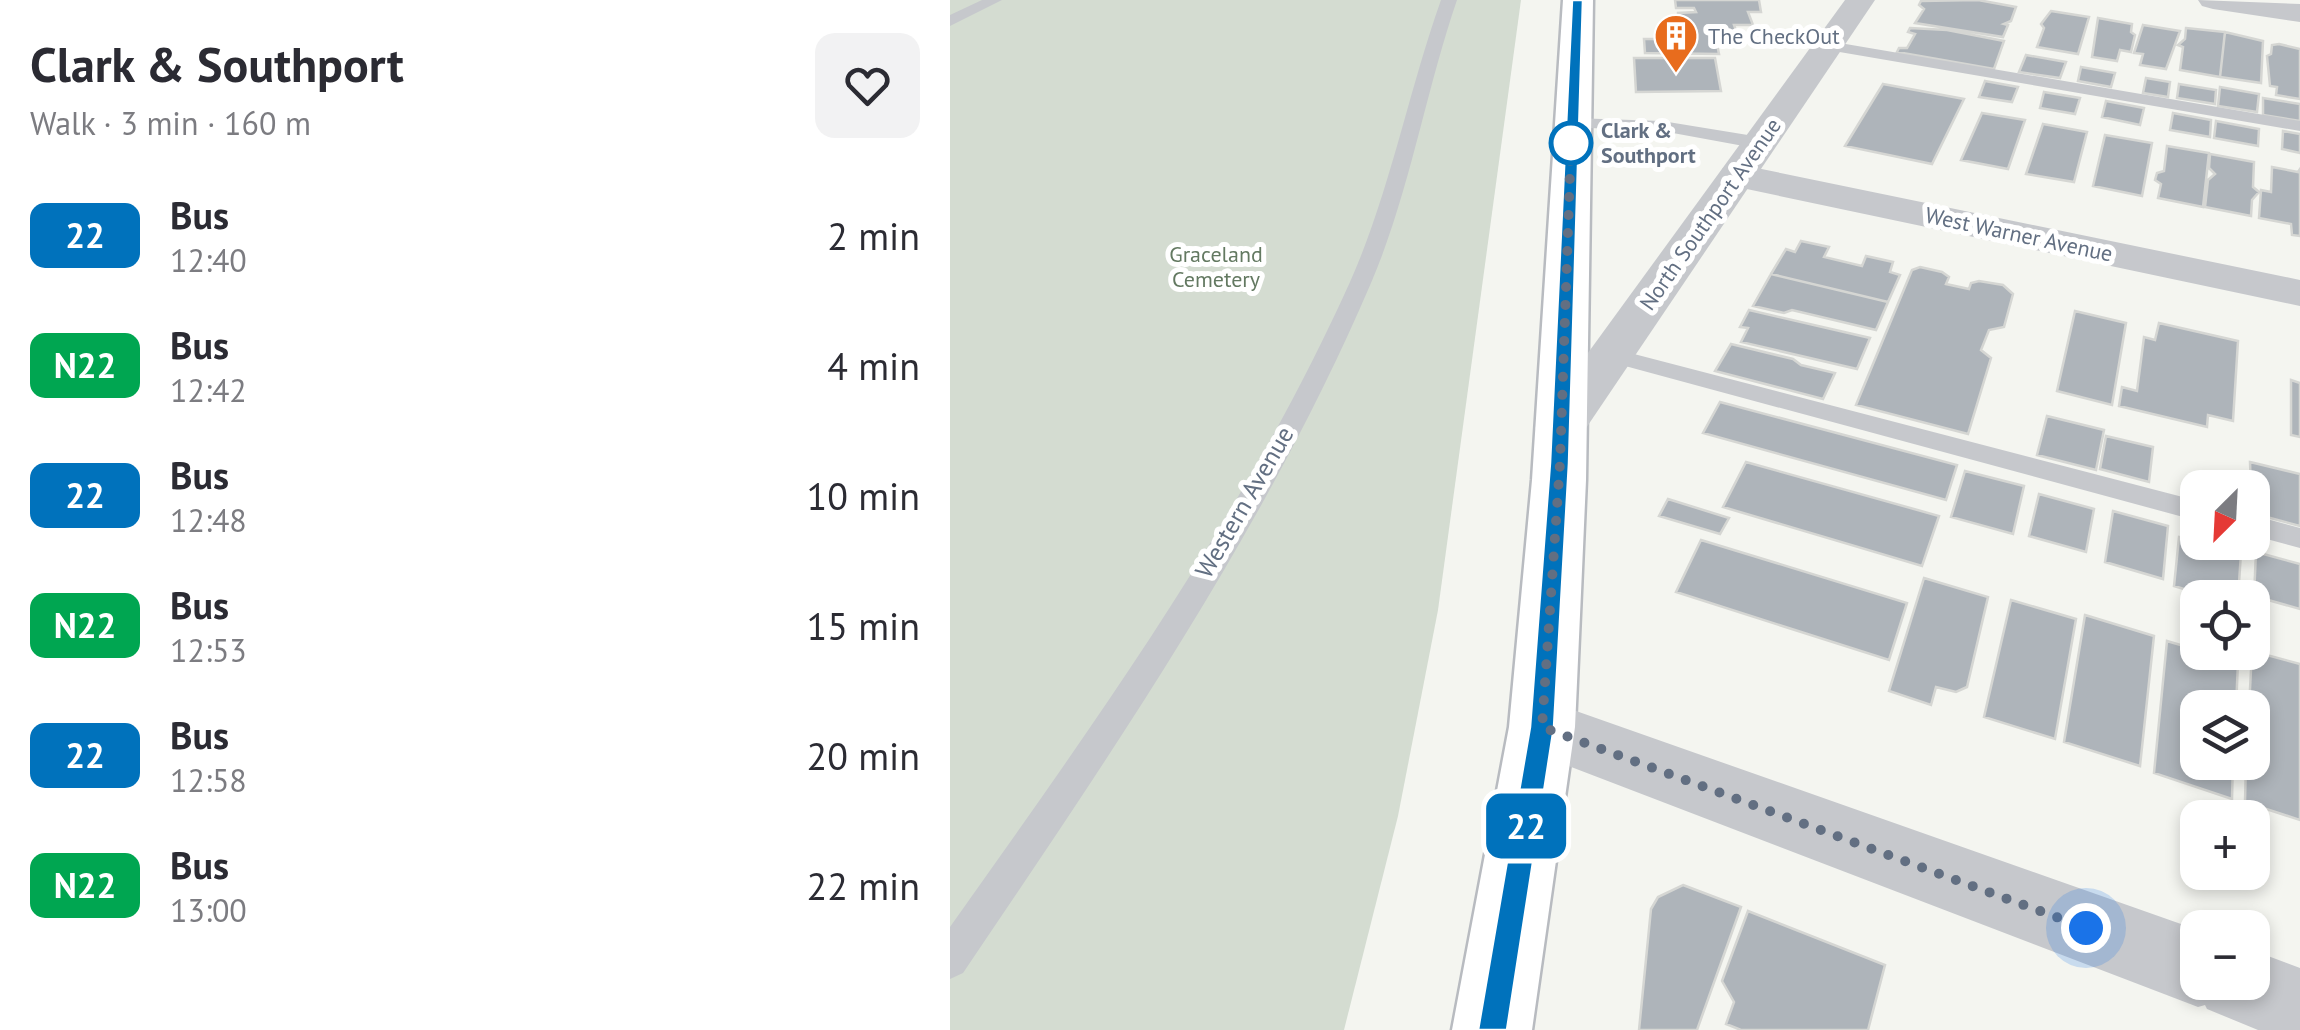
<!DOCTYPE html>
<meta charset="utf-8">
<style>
body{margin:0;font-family:"PT Sans",sans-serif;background:#f2f2f3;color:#2b2b33;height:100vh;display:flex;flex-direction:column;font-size:38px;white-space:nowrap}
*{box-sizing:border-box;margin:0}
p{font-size:32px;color:#7c7c81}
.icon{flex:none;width:55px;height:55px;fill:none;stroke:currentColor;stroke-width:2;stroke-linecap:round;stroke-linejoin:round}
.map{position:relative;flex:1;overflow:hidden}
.drawer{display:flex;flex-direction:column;background:#fff;width:950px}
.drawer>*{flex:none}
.badge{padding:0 20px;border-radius:15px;font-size:35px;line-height:65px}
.needle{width:65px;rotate:204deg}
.controls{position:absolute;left:1230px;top:470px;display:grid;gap:20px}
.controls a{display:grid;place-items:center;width:90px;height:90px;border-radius:20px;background:#fff;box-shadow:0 5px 15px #0003;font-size:50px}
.you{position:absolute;width:50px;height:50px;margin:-25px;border:8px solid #fff;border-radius:50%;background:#1a73e8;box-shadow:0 0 0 15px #1a73e833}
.map>.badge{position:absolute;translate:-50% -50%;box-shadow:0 0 0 5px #fff}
.round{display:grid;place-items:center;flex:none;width:105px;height:105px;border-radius:20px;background:#f2f2f3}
.summary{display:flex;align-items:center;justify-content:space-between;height:170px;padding:0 30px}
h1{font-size:48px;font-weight:600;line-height:75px}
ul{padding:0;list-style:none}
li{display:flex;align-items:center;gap:30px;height:130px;padding:0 30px}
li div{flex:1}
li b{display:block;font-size:38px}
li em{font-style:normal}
li .badge{min-width:110px;font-weight:700;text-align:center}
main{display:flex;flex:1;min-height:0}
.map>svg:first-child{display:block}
</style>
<main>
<section class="drawer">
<div class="summary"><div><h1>Clark &amp; Southport</h1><p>Walk · 3 min · 160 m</p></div><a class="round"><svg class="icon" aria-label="heart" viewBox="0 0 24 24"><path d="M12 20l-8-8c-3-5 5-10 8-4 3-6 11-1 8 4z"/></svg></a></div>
<ul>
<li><span class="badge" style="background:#0072bc;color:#fff">22</span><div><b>Bus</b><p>12:40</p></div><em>2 min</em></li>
<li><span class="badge" style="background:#00a651;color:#fff">N22</span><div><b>Bus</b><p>12:42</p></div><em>4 min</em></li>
<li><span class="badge" style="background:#0072bc;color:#fff">22</span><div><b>Bus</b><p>12:48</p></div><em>10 min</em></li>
<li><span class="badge" style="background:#00a651;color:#fff">N22</span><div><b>Bus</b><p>12:53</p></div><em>15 min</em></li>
<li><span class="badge" style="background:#0072bc;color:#fff">22</span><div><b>Bus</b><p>12:58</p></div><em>20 min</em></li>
<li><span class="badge" style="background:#00a651;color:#fff">N22</span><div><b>Bus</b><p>13:00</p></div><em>22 min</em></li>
</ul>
</section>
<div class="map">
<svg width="1350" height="1030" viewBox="0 0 1350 1030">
<rect width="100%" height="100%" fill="#f4f5f0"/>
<!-- green -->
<path fill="#d4dcd1" d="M0,0H571L488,610L448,816L394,1030H0Z"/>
<!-- building -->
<path fill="#aeb4ba" stroke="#d5d6d3" stroke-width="2.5" d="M725,0H809L811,12H798L803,25H784L789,39H766L769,54L695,53L694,39H715V26H728V13L746,12L744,8H726Z
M1028,0L1066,7L1061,21L1054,24L1058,25L1053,37L965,23L974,9L969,5L971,1Z
M1101,11L1139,17L1128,54L1087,47L1094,28L1091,24Z
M1148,18L1182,24L1181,32L1185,35L1181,52L1170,50L1167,61L1142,57Z
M1193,25L1230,31L1216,69L1190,65L1193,54L1184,53Z
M960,28L997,30L1054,41L1044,69L947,52L949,48H957L965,34L958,32Z
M1236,28L1275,32L1270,77L1230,70L1233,47L1228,45L1235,39Z
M1275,32L1313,41L1311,83L1270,77Z
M1329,44L1350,49V99L1326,95L1327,87L1320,86L1317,56L1321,54L1322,45Z
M1076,55L1116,62L1110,78L1069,72Z
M684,58H765L771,91L686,92Z
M1131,67L1165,73L1161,87L1128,81Z
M1196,78L1220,82L1218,97L1193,93Z
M1035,81L1068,87L1062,102L1029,97Z
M933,84L1014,99L982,164L895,146Z
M1229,84L1266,90L1265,104L1227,98Z
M1270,87L1309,94L1307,112L1268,106Z
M1094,92L1130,98L1125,114L1090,108Z
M1313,98L1350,104V121L1313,115Z
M1156,101L1194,108L1190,125L1152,117Z
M1032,113L1075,120L1058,169L1011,160Z
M1223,113L1261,120L1260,137L1220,130Z
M1266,121L1309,129L1308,146L1264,138Z
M1093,124L1137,132L1124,182L1076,174Z
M1333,131L1350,134V153L1332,149Z
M1155,135L1202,143L1192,196L1143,186Z
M1217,146L1259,153L1253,207L1208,198L1211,184L1205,180L1207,173L1214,171Z
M1260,154L1304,162L1303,187L1309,192L1302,200L1301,216L1255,207L1258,180L1265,174L1259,168Z
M1322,167L1348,172L1350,169V236L1342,235L1341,224L1309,218L1311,190L1321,192Z
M851,241L879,247L874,257L912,266L916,256L943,262L940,272L950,275L938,302L821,274L836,249L845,252Z
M970,267L992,272L999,277L996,284L1019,289L1021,283L1029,281L1053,285L1063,294L1054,327L1039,330L1031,350L1041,358L1018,434L906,405L962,270Z
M821,274L938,302L926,330L842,310L834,313L803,306Z
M799,310L920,338L907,369L791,342L798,328L790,327Z
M1125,311L1176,323L1162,405L1107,391Z
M1209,323L1288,341L1283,421L1258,415L1257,427L1169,406L1172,387L1187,391L1194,337L1205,340Z
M781,344L843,359L851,365L885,373L873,399L765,371Z
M1341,380L1350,383V437L1341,435Z
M770,402L1007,465L996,500L753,433Z
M1097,416L1154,430L1146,470L1087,455Z
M1156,436L1203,447L1199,482L1150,469Z
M796,462L989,516L972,566L773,507Z
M1300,462L1350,474V526L1302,513Z
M1015,471L1074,486L1063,534L1001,517Z
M1089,494L1144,509L1136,552L1079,536Z
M718,499L779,518L770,534L709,516Z
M1163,511L1218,526L1213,579L1155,562Z
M1229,537L1291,553L1288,598H1264L1224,586Z
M751,540L957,603L939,660L726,592Z
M1306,552L1350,564V609L1304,596Z
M974,578L1038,597L1017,687L1006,692L986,687L981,705L939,691Z
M1061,600L1126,619L1105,739L1034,717Z
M1135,615L1204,636L1190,766L1114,742Z
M1217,641L1288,662L1286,708H1248V762H1283L1282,799L1204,773Z
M1302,651L1350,664V820L1295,802L1296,762H1302V708H1299Z
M733,885L791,907L747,1030H689L701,909L708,897Z
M798,911L935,965L918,1030H791L776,1024L784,1002L772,981Z"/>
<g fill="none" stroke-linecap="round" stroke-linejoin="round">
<defs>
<path id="secondary" d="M613,0H643L636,480L625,727L582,1030H502L559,727L582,480Z"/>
</defs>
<!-- secondary casing -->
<use href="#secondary" stroke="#b8bbc0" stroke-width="5"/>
<!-- service -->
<path fill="#c6c8cc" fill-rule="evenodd" d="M32,0H52L0,26V15Z
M491,0H507C475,93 460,192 421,283C316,529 162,752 13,973L0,979V927C146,721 296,513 400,282C440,192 458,93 491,0Z
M878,41L1350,121V131L872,49L870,46Z
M622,118L712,121L810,137L819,143L810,149L712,131L616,127V119Z
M661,348L1248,501V521L653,360L649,355L653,350Z
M1302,515L1350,528V548L1302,535Z"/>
<!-- minor -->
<path fill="#c6c8cc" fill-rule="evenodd" d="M1248,0L1350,4V22L1263,9L1252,6Z
M787,164L1350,280V306L773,184L768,176L773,168Z
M592,699L1248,930V982H1302V950L1350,968V1030H1308L1257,1009L1255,1005L1248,1007L569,747L559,727L569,707Z"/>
<!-- tertiary -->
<path fill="#c6c8cc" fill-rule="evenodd" d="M895,0H925L628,440L610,445L592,440L585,428L592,416Z"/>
<!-- secondary -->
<use href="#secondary" fill="#fff" fill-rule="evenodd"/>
</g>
<!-- line -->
<path fill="#0072bc" stroke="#fff" stroke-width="2.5" d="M622,0H633L619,463L604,727L557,1030H528L580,727L600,463Z"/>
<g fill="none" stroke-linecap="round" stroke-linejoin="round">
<!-- walk -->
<path stroke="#626f82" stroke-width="10" stroke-dasharray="0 18" d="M621,143L610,463L592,727L1136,928"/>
</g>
<!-- icons -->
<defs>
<symbol id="building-pin" viewBox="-11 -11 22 30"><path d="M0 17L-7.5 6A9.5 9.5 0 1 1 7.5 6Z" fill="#e86c1d" stroke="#fff"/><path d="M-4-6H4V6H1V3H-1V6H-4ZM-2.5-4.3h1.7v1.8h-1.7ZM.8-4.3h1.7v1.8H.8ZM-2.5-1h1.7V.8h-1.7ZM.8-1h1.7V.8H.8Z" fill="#fff"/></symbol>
</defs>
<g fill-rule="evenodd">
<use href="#building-pin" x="701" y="11" width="50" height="68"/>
</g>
<!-- markers -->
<circle fill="#fff" stroke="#0072bc" stroke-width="5" cx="621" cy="143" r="20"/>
<g text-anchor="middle" stroke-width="10" stroke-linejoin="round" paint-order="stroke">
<!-- far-poi labels -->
<g font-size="22" fill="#626f82" stroke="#fff" text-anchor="start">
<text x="758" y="44">The CheckOut</text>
</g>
<!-- far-stop labels -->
<g font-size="22" font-weight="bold" fill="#626f82" stroke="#fff" text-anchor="start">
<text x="651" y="138">Clark &amp;<tspan x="651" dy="25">Southport</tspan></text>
</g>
<!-- far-street labels -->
<g font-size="22" fill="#626f82" stroke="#fff">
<text transform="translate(760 214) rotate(-55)" y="8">North Southport Avenue</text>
<text transform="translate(1069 234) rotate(12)" y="8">West Warner Avenue</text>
</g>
<!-- far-park labels -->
<g font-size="22" fill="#637961" stroke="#fff">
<text x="266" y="262">Graceland<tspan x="266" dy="25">Cemetery</tspan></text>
</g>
<!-- street labels -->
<g font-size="25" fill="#626f82" stroke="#fff">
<text transform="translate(294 502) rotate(-60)" y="9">Western Avenue</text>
</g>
</g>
</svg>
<div class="controls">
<a><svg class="needle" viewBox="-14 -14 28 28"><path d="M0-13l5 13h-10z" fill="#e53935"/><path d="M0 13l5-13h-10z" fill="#7c7c81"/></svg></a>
<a><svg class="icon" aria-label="locate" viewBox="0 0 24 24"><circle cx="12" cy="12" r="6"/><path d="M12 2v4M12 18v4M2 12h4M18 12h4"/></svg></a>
<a><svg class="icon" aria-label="layers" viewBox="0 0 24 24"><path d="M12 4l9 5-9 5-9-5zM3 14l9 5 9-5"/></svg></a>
<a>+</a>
<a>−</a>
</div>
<div class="you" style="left:1136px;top:928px"></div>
<b class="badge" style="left:576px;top:826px;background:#0072bc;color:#fff">22</b>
</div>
</main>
